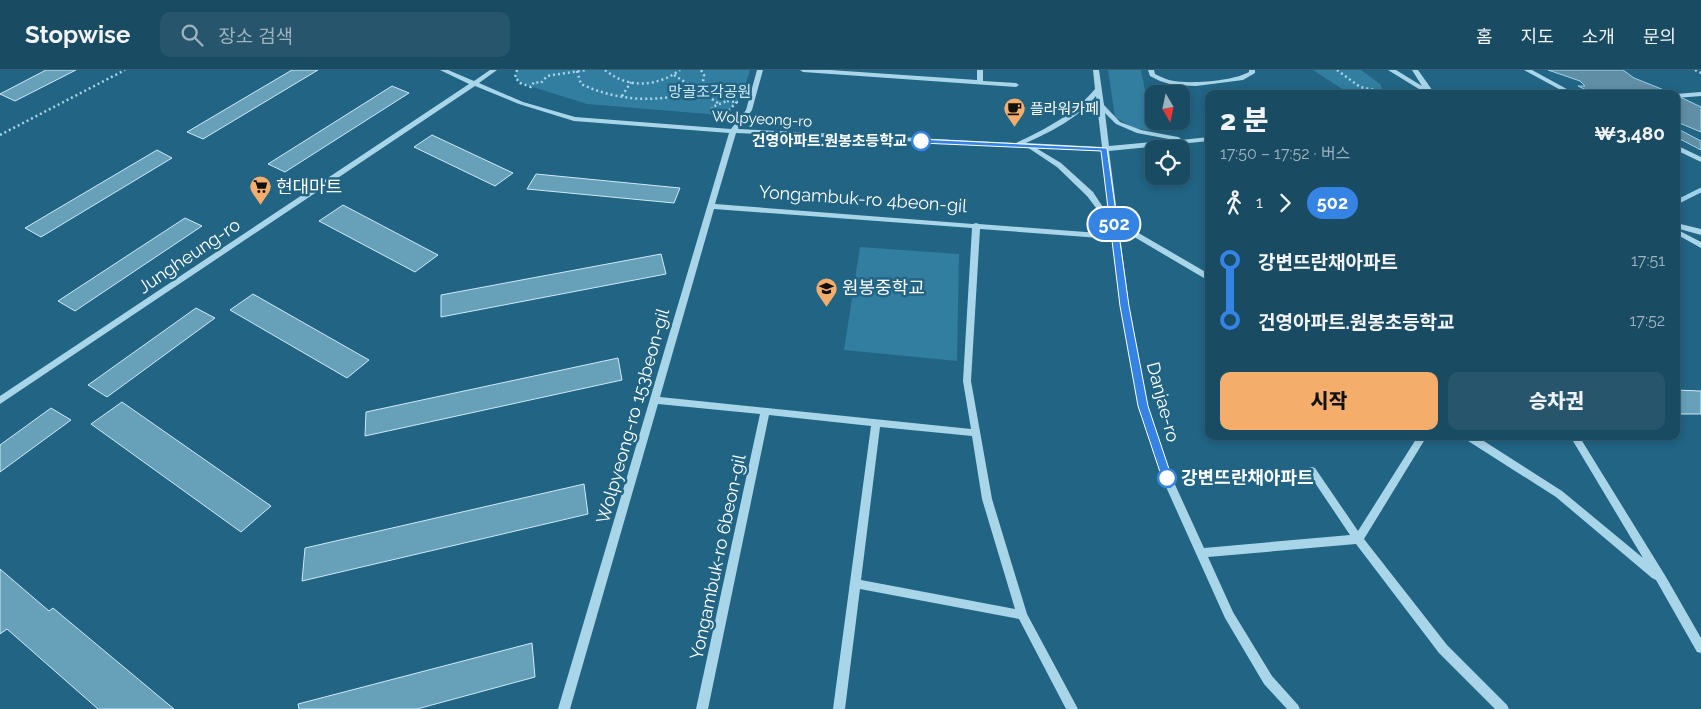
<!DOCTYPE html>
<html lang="ko">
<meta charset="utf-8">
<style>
body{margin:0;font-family:Raleway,"Noto Sans KR",sans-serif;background:#26556c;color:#f1f3f6;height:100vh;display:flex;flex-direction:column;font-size:19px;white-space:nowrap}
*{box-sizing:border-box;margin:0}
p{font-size:16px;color:#9fb3be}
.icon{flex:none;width:28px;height:28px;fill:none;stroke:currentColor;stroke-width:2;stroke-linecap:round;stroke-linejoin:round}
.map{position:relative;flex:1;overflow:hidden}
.sheet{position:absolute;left:1205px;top:20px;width:475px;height:350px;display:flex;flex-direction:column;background:#194b63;border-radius:10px;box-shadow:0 2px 8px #0003,0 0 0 1px #376378}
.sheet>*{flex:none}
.badge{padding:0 10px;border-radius:16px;font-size:18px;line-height:32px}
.needle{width:32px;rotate:171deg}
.buttons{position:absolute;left:1145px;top:15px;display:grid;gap:10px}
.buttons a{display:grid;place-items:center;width:45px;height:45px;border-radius:10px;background:#194b63;box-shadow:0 2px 8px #0003,0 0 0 1px #376378;font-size:25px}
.map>.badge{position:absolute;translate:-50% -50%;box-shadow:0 0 0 2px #fff}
.legs{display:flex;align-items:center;gap:8px;height:55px;padding:0 15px;font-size:16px}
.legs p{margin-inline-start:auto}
.overview{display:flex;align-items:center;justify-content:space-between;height:85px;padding:0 15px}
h1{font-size:28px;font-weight:800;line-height:38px}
.primary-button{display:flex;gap:10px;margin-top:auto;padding:10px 15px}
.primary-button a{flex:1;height:58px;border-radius:10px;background:#f5ad6b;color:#111;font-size:20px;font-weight:800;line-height:58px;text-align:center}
.primary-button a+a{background:#26556c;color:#f1f3f6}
ul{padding:0 15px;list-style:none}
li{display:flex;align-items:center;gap:18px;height:60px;font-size:19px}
li i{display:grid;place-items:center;width:8px;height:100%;margin:0 6px;background:currentColor}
li i::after{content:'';width:12px;height:12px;margin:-6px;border:4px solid;border-radius:50%;background:#194b63}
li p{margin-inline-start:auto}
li:first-child i{background:linear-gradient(#0000 50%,currentColor 0)}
li:last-child i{background:linear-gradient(currentColor 50%,#0000 0)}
header{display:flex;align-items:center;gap:30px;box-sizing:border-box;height:70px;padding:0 25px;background:#194b63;border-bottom:1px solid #376378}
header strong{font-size:24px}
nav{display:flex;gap:28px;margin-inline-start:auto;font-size:18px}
.search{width:350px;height:45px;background:#26556c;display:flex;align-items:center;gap:12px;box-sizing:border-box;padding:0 18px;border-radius:10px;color:#9fb3be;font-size:19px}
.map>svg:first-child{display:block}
</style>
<header>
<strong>Stopwise</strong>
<div class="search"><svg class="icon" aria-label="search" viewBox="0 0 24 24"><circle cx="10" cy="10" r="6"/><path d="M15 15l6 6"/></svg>장소 검색</div>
<nav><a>홈</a><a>지도</a><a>소개</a><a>문의</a></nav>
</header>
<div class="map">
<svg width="1701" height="639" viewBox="0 0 1701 639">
<rect width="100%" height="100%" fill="#216484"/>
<!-- green -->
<path fill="#327ea0" d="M517,0H750C744,20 740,36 720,45L587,34L520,13L515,7Z
M1108,0H1141L1153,61L1133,58L1115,47Z
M1313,0H1361L1380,14L1385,24H1350Z
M860,177L959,184L957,291L844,280Z"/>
<!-- water -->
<path fill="#608ea4" stroke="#9dd3ea" d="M1548,0H1623L1634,8L1674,24H1636L1623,21L1617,24H1594L1578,16H1585L1580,11Z
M1676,25L1701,37V62L1677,52Z
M1676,58L1701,71V80L1676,67Z"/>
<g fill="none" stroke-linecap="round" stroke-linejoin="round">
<!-- stream -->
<path stroke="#9dd3ea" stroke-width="4.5" d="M1681,130L1701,120"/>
</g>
<!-- building -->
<path fill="#67a0b9" stroke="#ceeaf7" d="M46,0H76L15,31L0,24Z
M292,0H318L203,69L187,62Z
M392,16L409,23L285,102L268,94Z
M432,65L513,103L495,116L414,77Z
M157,80L172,88L41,167L25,158Z
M536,104L680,118L674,133L527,119Z
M343,135L438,185L415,202L319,151Z
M185,148L202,156L75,241L58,231Z
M661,184L666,204L441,247V225Z
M253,224L369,290L347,308L230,240Z
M196,238L215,248L107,327L88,315Z
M618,288L622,310L365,366L366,342Z
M1676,320L1701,321V344H1676Z
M122,332L271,436L241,462L91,354Z
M51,338L71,350L0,402V375Z
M584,414L588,444L302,511L305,478Z
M0,499L49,541L53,538L174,639H98L7,559L0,564Z
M532,573L535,607L417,639H299L298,634Z"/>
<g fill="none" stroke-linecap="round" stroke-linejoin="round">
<!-- path -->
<path stroke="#a9d5e9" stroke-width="2.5" stroke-dasharray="2 3" stroke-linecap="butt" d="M517,0L515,7L520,13L531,17L534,12L541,13L547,6L586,0
M605,0C628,19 657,17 680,0
M1337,0L1360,17L1385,22
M1695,0L1701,3
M577,1L581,14C619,32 663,34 702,18L704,5L701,0
M674,5L718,33
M622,26L631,12
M727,31L737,32L727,42L712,45V37Z
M0,65L125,0"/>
<!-- minor -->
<path fill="#a9d5e9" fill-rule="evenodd" d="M440,0H448L474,11L490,0H497L479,13L523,32L575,47L731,59L746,40L757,0H763L752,40L738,59L1016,73C1046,59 1073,45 1095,19L1093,0H1099L1104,35L1120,52L1141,60L1178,67L1180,68L1181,70L1209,67V71L1109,81L1118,151L1209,204V211L1119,158L1129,236L1147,336L1172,408L1204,478L1350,465L1309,404L1307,401L1309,398L1312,397L1315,398L1358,461L1418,366H1427L1364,469L1447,575L1507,635L1509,639H1495L1439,583L1356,474L1208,487L1233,542L1272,606L1298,635L1300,639H1287L1264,614L1225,548L1162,408L1139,336L1121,236L1113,169L980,159L971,311L992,429L1027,544L1078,639H1066L1019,549L860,519L845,639H833L871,356L769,345L708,639H696L760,344L658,334L570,639H558L729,63L574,51L519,34L475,16L0,334V326L469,14ZM1096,26L1102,77L1026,73C1052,61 1077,49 1096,26ZM1105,43L1116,54L1137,63L1174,70L1109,76ZM736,63L1027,77L1057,97L1087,126L1112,159V164L979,154L976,153L973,154L715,134ZM1036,78L1102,81L1110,148L1093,122L1061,93ZM714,139L972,158L963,311L971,359L660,327ZM880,357L972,366L982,429L1015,539L861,510Z
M800,0H830L977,10V0H983V11L1016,13L1019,15L1016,17L803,2Z
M1148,0H1154L1155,4C1161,7 1167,10 1174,11C1192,14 1233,11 1249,2V0H1255V3L1243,10L1196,16L1173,15L1160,11L1150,6Z
M1388,0H1396L1422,16L1412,0H1418L1435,24H1427Z
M1524,0H1532L1576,24H1568Z
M1701,22V26L1676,28V24Z
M1676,75L1701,87V92L1676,80Z
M1676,153L1701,159V165L1676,158Z
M1676,159L1701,172V178L1676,164Z
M1464,366H1476L1562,421L1643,488L1570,366H1579L1666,507L1701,568V583L1697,582L1656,510L1652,508L1556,427L1465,369Z"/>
</g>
<!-- line-1 -->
<path fill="#3584e4" stroke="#fff" d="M918,69L1107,78L1129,236L1148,336L1172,408L1171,411H1164L1162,408L1138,336L1120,236L1101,81L921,73L917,71Z"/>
<!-- icons -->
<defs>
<symbol id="cafe-pin" viewBox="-11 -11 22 30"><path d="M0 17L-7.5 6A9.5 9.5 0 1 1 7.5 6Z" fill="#f5ad6b" stroke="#216484"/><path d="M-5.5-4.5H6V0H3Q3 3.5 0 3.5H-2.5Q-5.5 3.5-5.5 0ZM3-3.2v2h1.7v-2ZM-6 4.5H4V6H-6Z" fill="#111"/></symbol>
<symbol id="supermarket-pin" viewBox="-11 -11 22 30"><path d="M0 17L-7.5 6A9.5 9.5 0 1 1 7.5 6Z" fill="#f5ad6b" stroke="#216484"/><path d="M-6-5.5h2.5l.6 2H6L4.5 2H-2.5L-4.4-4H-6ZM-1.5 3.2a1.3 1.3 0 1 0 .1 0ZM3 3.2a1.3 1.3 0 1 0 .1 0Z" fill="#111"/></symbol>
<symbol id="school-pin" viewBox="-11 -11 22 30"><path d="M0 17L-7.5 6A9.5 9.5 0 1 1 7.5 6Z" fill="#f5ad6b" stroke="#216484"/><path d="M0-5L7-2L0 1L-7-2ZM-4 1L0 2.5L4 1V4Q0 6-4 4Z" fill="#111"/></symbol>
</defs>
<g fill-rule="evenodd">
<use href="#cafe-pin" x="1002" y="26" width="25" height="34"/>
<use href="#supermarket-pin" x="248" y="104" width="25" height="34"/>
<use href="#school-pin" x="814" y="206" width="25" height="34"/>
</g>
<!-- markers -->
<g fill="#fff" stroke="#3584e4" stroke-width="2.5">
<circle cx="921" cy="71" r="9"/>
<circle cx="1167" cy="408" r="9"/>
</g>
<g text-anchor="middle" stroke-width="5" stroke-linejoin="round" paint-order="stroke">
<!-- far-park labels -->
<g font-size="15" fill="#ceeaf7" stroke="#216484">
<text x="710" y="27">망골조각공원</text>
</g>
<!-- far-poi labels -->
<g font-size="15" fill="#fff" stroke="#216484" text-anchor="start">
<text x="1030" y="44">플라워카페</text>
</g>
<!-- far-street labels -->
<g font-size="15" fill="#fff" stroke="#216484">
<text transform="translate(762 49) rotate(3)" y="5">Wolpyeong-ro</text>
</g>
<!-- far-stop labels -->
<g font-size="15" font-weight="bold" fill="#fff" stroke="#216484" text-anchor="end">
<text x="907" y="76">건영아파트.원봉초등학교</text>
</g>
<!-- poi labels -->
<g font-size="18" fill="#fff" stroke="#216484" text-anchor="start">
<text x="276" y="123">현대마트</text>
<text x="842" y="224">원봉중학교</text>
</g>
<!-- street labels -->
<g font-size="18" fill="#fff" stroke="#216484">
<text transform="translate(863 129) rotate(4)" y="6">Yongambuk-ro 4beon-gil</text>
<text transform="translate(189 186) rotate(-34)" y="6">Jungheung-ro</text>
<text transform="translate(1163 332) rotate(75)" y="6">Danjae-ro</text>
<text transform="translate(633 346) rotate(-74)" y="6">Wolpyeong-ro 153beon-gil</text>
<text transform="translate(718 487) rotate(-78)" y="6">Yongambuk-ro 6beon-gil</text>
</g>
<!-- stop labels -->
<g font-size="18" font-weight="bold" fill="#fff" stroke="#216484" text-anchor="start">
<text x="1181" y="414">강변뜨란채아파트</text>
</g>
</g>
</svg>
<div class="buttons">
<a><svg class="needle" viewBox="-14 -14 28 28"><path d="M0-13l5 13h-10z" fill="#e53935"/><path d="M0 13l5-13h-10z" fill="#9fb3be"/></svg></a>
<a><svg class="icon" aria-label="locate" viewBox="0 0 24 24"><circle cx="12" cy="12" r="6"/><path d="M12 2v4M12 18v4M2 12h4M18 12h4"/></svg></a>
</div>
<b class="badge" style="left:1114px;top:154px;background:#3584e4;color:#fff">502</b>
<section class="sheet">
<div class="overview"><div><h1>2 분</h1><p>17:50 – 17:52 · 버스</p></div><b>₩3,480</b></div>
<div class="legs"><svg class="icon" aria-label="walk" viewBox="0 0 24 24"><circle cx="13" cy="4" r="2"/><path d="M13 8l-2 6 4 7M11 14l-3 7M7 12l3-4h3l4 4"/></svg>1<svg class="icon" aria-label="forward" viewBox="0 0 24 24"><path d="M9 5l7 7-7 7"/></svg><b class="badge" style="background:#3584e4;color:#fff">502</b></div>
<ul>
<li><i style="color:#3584e4"></i><b>강변뜨란채아파트</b><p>17:51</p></li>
<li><i style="color:#3584e4"></i><b>건영아파트.원봉초등학교</b><p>17:52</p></li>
</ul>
<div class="primary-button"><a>시작</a><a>승차권</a></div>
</section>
</div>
